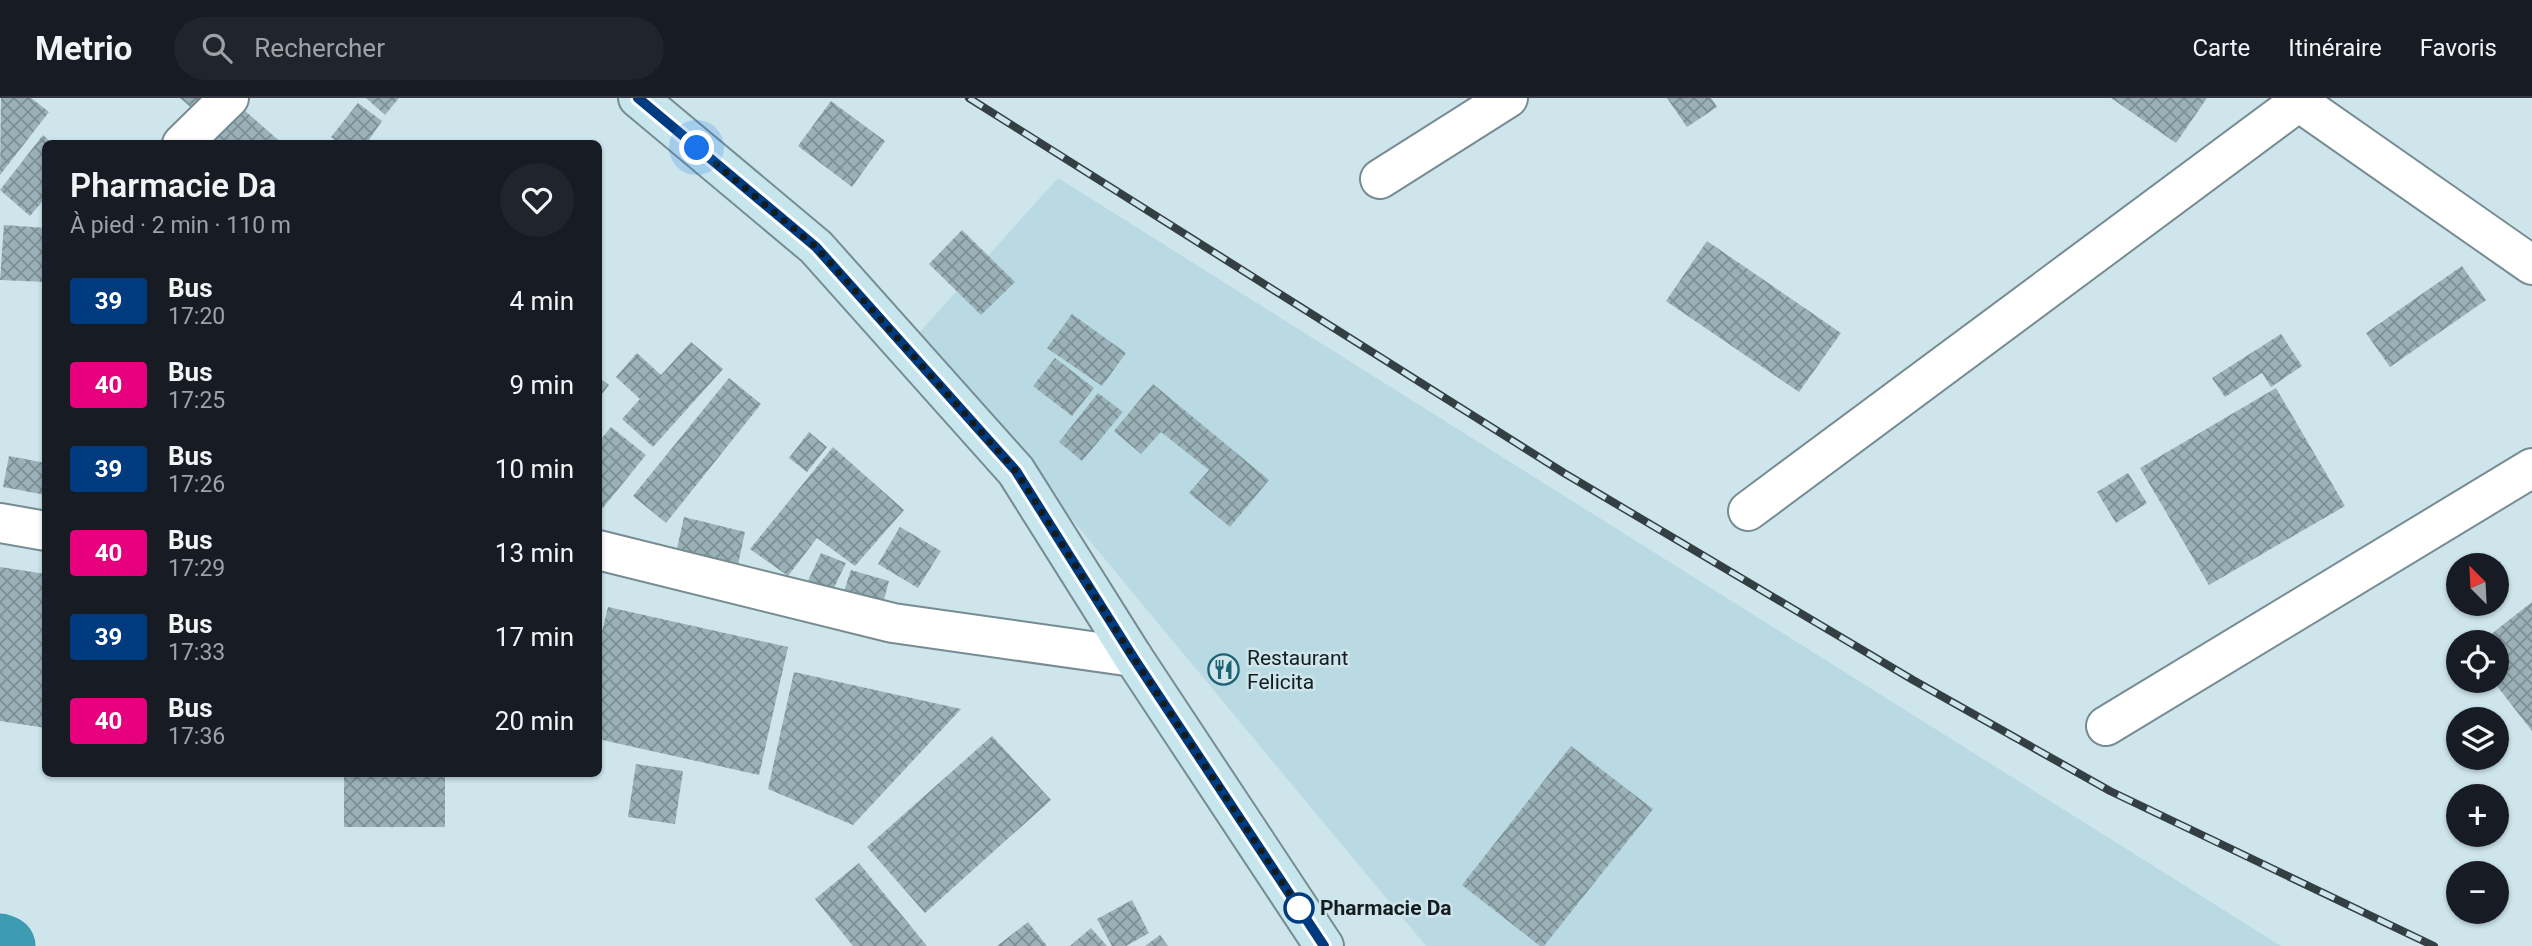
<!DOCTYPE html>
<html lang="fr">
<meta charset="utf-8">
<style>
body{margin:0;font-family:Roboto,sans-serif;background:#20242c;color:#f1f3f6;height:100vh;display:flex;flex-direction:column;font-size:26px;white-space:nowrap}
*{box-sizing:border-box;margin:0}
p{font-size:23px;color:#9ea1a6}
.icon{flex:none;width:38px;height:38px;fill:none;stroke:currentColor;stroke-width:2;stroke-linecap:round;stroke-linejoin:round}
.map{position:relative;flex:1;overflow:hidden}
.panel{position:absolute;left:42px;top:42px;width:560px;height:637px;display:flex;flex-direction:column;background:#171b24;border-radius:10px;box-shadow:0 2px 5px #0004}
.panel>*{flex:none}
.badge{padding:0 14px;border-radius:5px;font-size:24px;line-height:46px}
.needle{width:46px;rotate:336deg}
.controls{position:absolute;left:2446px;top:455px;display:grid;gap:14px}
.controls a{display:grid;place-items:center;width:63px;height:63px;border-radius:50%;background:#171b24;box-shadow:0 2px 5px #0004;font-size:35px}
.you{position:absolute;width:35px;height:35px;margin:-18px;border:5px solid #fff;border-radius:50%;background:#1a73e8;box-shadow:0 0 0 10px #1a73e833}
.map>.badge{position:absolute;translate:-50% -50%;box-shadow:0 0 0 4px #fff}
.round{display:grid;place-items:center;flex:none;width:74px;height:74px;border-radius:37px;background:#20242c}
.headline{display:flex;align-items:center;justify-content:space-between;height:119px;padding:0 28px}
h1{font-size:33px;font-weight:600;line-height:52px}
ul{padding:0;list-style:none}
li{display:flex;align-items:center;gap:21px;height:84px;padding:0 28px}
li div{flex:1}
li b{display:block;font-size:26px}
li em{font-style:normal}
li .badge{min-width:77px;font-weight:700;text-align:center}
header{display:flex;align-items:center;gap:42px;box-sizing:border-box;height:98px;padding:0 35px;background:#171b24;border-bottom:2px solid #363941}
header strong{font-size:33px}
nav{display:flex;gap:38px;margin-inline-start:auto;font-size:24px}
.search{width:490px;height:63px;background:#20242c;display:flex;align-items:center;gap:18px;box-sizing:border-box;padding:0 24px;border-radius:38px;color:#9ea1a6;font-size:26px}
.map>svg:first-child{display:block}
</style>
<header>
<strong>Metrio</strong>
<div class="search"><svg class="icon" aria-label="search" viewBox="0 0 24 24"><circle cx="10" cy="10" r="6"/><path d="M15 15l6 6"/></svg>Rechercher</div>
<nav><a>Carte</a><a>Itinéraire</a><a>Favoris</a></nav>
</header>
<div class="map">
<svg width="2532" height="848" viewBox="0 0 2532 848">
<defs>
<pattern id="building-cross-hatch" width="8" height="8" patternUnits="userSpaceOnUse" patternTransform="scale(1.75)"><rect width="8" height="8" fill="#9ab1b7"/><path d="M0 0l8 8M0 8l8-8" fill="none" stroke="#7c8f94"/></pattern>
</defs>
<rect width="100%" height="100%" fill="#cde5eb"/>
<!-- built -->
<path fill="#badae3" d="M1058,80L2281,848H1426L918,236Z"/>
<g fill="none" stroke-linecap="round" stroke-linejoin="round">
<!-- canal -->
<path stroke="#3d9cb2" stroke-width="61" d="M0,846L5,848"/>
</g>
<!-- building -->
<path fill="url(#building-cross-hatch)" d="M1,0H31L49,14L0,77Z
M180,0H205L195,13Z
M366,0H399L385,17Z
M1667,0H1711L1717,9L1687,29Z
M2111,0H2207L2176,45Z
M831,3L885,43L852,89L798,48Z
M236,5L283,46H201Z
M358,5L382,23L366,46H340L331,39Z
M43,37L53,46H46V99L30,118L0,92Z
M4,127L46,130V184L0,182Z
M962,132L1015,184L981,217L929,166Z
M1707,143L1841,235L1799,294L1666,203Z
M2462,168L2486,202L2390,269L2366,235Z
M1072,216L1126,255L1102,288L1047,250Z
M2281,236L2302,268L2271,289L2262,275L2225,299L2212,280Z
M691,244L723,271L653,349L622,321L640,301L616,279L637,255L661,277Z
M1055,260L1094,290L1072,318L1033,288Z
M598,279L609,287L598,301Z
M729,280L761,306L666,425L633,398Z
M1153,286L1269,382L1230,429L1189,395L1209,372L1161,334L1141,356L1114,333Z
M2276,290L2345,408L2209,487L2140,370Z
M1098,295L1123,314L1082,363L1059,344Z
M611,329L646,357L598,416V345Z
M809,334L827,349L807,374L789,360Z
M833,349L904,412L855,468L817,440L788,478L750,451Z
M9,358L46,365V397L3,389Z
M2128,375L2147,405L2116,425L2097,394Z
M684,419L745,434L737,471L676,455Z
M900,429L941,453L918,490L878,466Z
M821,455L846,465L831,496L807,485Z
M0,469L46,476V630L0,623Z
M851,472L889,483L882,509L843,496Z
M2532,504V633L2493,583H2497V544H2481Z
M608,509L788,549L759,677L598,641V550Z
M794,574L961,611L853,727L768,691Z
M992,638L1051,702L925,815L867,749Z
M1571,648L1653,711L1544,848H1540L1462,787Z
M636,666L683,673L675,726L628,719Z
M344,676H445V729H344Z
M480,676H525V679L480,678Z
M859,765L927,848H853L815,801Z
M1132,802L1149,835L1126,848H1112L1097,821Z
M1028,824L1047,848H997Z
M1091,830L1107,848H1070Z
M1160,837L1168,848H1145Z"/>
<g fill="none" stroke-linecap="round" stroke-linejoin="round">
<defs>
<path id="street" d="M2293,0L2532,167
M182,46L229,0
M1380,81L1508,0
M1748,413L2304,0
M0,425L46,433
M598,452L893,525L1133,559
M2106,628L2532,370"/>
<path id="secondary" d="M638,0L816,149L1016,373L1133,559L1324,848"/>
</defs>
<!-- street casing -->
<use href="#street" stroke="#768c92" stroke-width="42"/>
<!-- secondary casing -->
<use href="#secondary" stroke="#768c92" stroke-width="42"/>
<!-- street -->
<use href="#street" stroke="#fff" stroke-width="38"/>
<!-- secondary -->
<use href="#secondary" stroke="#c6e5ed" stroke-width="38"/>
<defs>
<path id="rail" d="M969,0L1564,375L1913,582L2110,693L2434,848"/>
</defs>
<!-- rail casing -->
<use href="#rail" stroke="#333f42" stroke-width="8"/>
<!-- rail -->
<use href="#rail" stroke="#cde5eb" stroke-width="5" stroke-dasharray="16" stroke-linecap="butt"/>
</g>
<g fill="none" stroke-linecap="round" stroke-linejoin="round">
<defs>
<path id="line" d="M638,0L816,149L1016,373L1133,559L1324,848"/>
</defs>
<!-- line casing -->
<use href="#line" stroke="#fff" stroke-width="16"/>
<!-- line -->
<use href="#line" stroke="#003b80" stroke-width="10"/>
<!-- walk -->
<path stroke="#131c1e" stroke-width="7" stroke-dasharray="0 12.6" d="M697,50L816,149L1016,373L1133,559L1299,810"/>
</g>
<!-- icons -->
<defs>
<symbol id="restaurant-ring" viewBox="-11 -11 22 22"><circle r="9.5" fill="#cde5eb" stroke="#1b6272" stroke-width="1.5"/><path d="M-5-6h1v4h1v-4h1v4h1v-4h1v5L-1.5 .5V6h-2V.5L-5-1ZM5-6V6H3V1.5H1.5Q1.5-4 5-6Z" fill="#1b6272"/></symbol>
</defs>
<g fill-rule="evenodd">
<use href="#restaurant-ring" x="1206" y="554" width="35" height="35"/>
</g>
<!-- markers -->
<circle fill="#fff" stroke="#003b80" stroke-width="3.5" cx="1299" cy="810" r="14"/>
<g text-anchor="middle" stroke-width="5" stroke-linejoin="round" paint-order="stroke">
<!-- poi labels -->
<g font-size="21" fill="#131c1e" stroke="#cde5eb" text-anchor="start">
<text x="1247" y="567">Restaurant<tspan x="1247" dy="24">Felicita</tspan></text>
</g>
<!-- stop labels -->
<g font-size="21" font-weight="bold" fill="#131c1e" stroke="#cde5eb" text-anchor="start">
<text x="1320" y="817">Pharmacie Da</text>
</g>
</g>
</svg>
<div class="controls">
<a><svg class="needle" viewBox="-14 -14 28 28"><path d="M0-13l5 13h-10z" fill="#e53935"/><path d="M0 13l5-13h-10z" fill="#9ea1a6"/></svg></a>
<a><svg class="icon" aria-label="locate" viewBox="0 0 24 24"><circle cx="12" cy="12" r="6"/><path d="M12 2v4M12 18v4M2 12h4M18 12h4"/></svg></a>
<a><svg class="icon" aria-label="layers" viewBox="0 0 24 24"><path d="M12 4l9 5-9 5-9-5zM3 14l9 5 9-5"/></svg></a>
<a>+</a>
<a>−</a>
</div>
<div class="you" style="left:697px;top:50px"></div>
<section class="panel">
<div class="headline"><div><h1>Pharmacie Da</h1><p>À pied · 2 min · 110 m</p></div><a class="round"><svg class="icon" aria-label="heart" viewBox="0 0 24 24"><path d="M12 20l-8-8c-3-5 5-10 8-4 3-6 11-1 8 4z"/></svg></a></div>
<ul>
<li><span class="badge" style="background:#003b80;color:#fff">39</span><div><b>Bus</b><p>17:20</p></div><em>4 min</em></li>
<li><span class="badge" style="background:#e6007e;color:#fff">40</span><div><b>Bus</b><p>17:25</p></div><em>9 min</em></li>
<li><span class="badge" style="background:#003b80;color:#fff">39</span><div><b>Bus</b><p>17:26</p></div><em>10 min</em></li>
<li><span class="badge" style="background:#e6007e;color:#fff">40</span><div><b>Bus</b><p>17:29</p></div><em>13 min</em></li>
<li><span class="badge" style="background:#003b80;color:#fff">39</span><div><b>Bus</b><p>17:33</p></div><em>17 min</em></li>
<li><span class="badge" style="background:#e6007e;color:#fff">40</span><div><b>Bus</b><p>17:36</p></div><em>20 min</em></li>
</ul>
</section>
</div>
